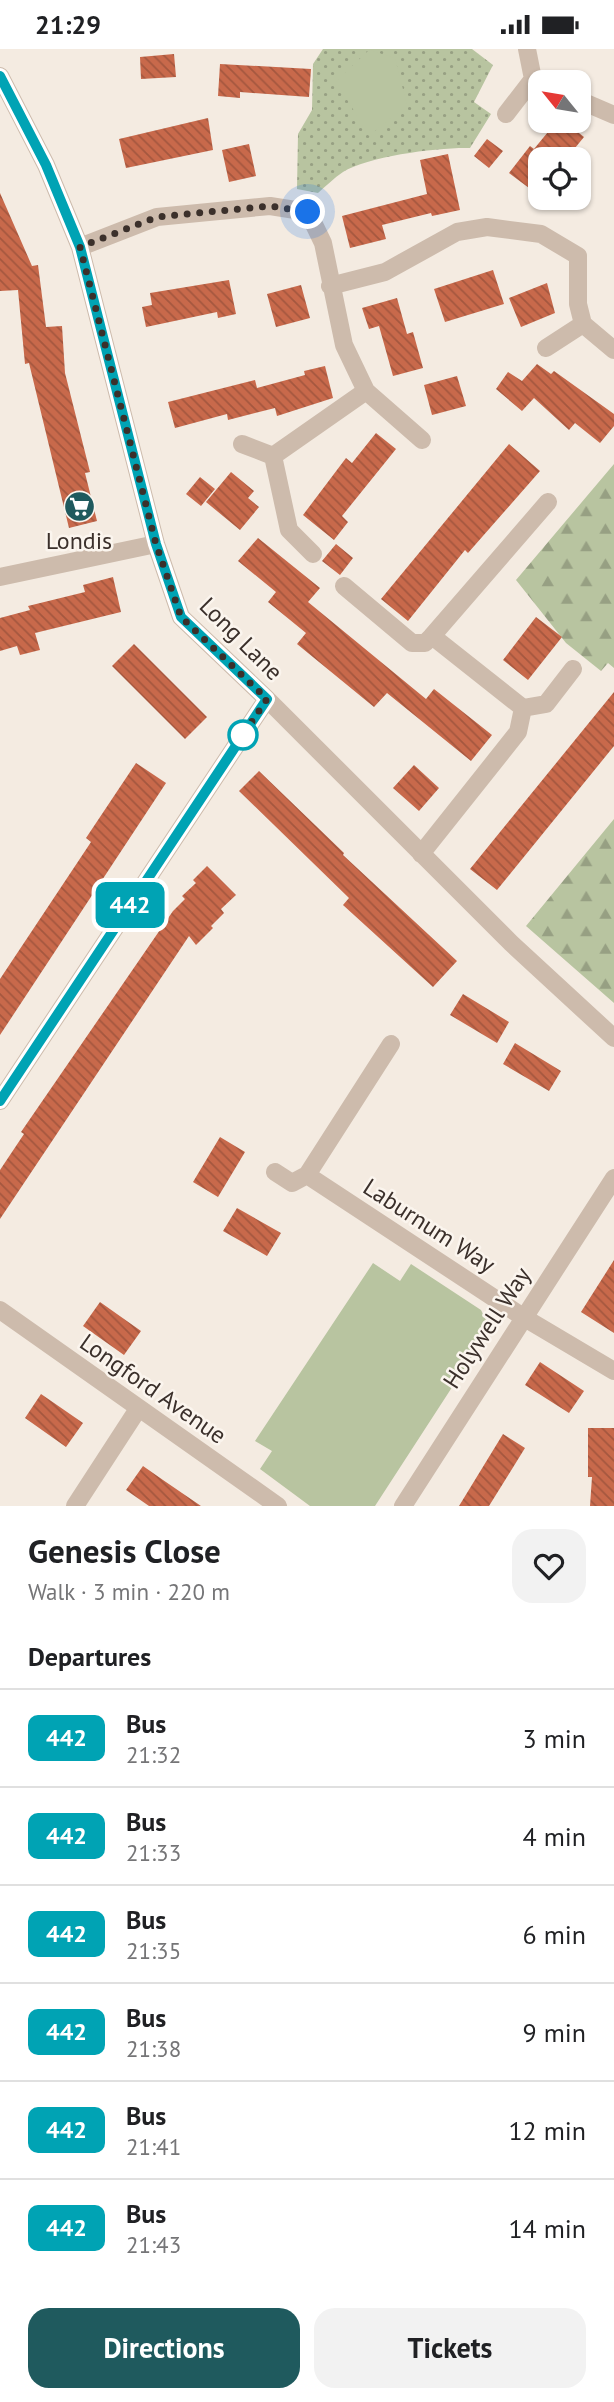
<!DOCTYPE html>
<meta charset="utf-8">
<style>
body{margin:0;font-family:"PT Sans",sans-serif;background:#f2f2f2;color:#202124;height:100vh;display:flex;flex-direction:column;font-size:26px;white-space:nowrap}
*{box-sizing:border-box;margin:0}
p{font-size:23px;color:#757577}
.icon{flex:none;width:38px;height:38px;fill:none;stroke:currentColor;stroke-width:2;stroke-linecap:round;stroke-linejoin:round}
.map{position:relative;height:1457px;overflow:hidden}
.side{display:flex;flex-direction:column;background:#fff;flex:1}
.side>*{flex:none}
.badge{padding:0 14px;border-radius:10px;font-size:24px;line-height:46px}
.needle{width:46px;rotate:300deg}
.tools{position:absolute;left:528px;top:21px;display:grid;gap:14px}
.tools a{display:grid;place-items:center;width:63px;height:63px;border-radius:14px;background:#fff;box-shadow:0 2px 5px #0004;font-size:35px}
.you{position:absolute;width:35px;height:35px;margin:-18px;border:5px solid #fff;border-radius:50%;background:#1a73e8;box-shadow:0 0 0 10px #1a73e833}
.map>.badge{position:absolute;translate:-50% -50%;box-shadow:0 0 0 4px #fff}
h2{padding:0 28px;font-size:26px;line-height:63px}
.round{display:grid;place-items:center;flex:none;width:74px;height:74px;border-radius:21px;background:#f2f2f2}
.head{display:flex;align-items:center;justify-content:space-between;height:119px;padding:0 28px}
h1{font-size:33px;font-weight:700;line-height:52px}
.primary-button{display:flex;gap:14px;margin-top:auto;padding:14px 28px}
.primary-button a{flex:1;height:80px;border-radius:21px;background:#1f5a5e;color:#fff;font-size:28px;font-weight:700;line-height:80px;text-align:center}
.primary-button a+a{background:#f2f2f2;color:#202124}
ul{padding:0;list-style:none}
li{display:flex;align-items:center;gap:21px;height:98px;padding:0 28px;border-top:2px solid #e0e0e0}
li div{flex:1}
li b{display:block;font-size:26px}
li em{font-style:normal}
li .badge{min-width:77px;font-weight:700;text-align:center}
.status{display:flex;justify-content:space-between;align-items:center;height:49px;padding:0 35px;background:#fff;direction:ltr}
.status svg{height:19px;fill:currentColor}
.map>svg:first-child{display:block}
</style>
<div class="status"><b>21:29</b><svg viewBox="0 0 49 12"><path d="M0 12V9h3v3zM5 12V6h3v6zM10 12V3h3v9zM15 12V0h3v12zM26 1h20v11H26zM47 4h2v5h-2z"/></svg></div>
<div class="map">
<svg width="614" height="1457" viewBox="0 0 614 1457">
<defs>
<pattern id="grass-dots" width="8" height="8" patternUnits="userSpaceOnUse" patternTransform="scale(1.75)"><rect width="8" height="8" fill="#b8c4a0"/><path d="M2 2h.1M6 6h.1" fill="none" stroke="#97a083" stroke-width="1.8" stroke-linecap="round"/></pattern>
<pattern id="forest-firs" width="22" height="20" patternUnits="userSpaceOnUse" patternTransform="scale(1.75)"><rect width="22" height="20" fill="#b8c4a0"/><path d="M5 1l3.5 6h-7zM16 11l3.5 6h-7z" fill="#97a083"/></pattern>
<pattern id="building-back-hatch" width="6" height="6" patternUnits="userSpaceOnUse" patternTransform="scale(1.75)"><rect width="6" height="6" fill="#c8694b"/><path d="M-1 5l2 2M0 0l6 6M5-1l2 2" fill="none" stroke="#a4573f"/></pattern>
</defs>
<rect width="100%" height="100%" fill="#f4ebe1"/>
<!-- grass -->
<path fill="url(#grass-dots)" d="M323,0H472L493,16L474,53L491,65L470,99C440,98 368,107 343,123C334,129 326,137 318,144L297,140L298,85L312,61L313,15Z"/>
<!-- forest -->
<path fill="url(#forest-firs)" d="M614,415V619L608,614L601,622L566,594L516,531Z
M614,770V954L526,877Z"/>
<!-- green -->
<path fill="#b8c4a0" d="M369,1L395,9L407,56L369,87L336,32Z
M373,1214L400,1232L411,1215L481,1261L486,1271L484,1289L375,1457H310L260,1420L272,1402L255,1392Z"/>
<!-- building -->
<path fill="url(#building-back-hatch)" d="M174,5L176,28L141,30L140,8Z
M220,15L311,20L309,48L240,43V49L218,47Z
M208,69L213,101L126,119L119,90Z
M557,72H564L584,88L566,110H541V132L533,142L509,124L530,97L534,100Z
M487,90L503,102L489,119L474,107Z
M249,95L256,127L229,133L222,101Z
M448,105L460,161L432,167L431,164L382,176L386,190L350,199L342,167L427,145L420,111Z
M0,144L32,217L38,216L46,278L62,277L65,324L90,423L85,424L97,472L69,479L29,314L25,315L18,241L0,242Z
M493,221L504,255L445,273L434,240Z
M229,231L236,265L218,269L217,263L146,278L142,258L152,256L150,244Z
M547,234L555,264L521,278L509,249Z
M301,236L310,269L276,278L267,245Z
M397,249L407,285L413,283L423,319L393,327L379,277L369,280L362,259Z
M537,315L551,325L554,322L614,365V377L600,394L575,374L569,381L534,349L522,362L496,340L508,323L522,332Z
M325,317L333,349L277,367L275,359L228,371L227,365L175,379L168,353L255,331L257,339L305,326L304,322Z
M457,327L466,357L432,366L424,336Z
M376,384L396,400L342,467L348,473L334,491L303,466L346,409L352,414Z
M509,395L540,422L468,504L465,501L408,572L381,550Z
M231,423L254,442L248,449L259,458L240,481L206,453Z
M200,428L215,440L201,457L186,445Z
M258,489L320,539L308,553L426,650L434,640L492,686L471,712L387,644L374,658L297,595L306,584L268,553L276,543L238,512Z
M336,495L353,509L340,526L322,512Z
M113,528L121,563L35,584L40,601L20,606L17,597L0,602V569L30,561L28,557L85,543L83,536Z
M536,568L562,588L528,631L503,611Z
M134,595L207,668L185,690L112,617Z
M614,643V697L497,841L470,820Z
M136,714L166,734L0,986V930L91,793L86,789Z
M414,716L439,739L419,762L393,739Z
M259,722L344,804L343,806L457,912L433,938L343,856L349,849L239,742Z
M207,817L236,846L221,860L224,864L211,877L213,879L196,896L189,887L0,1170V1121L24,1085L21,1083L173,862L185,850L182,847L196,834L193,831Z
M463,945L509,973L497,994L450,966Z
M515,994L561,1022L549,1042L503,1015Z
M220,1088L245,1103L218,1148L193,1133Z
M237,1159L281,1184L267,1207L223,1182Z
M614,1211V1284L581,1263Z
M100,1253L141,1282L124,1306L83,1277Z
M540,1313L584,1342L569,1364L525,1336Z
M41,1345L83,1374L66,1398L25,1369Z
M588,1379H614V1457H590L592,1428H588Z
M503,1385L525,1399L489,1457H459Z
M143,1417L163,1431L201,1457H149L126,1441Z"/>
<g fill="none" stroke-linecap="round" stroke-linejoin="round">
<!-- street -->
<path stroke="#cdbbac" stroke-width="18" d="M0,27L46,116L80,198L156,495L181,568L267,650L511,894L614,989
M579,51L614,66
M506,65L533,30L527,0
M80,198L157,168L270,157L308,163L323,194L344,296L366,342L422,391
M330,237L385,223L457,183L487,178L541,185L578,207V255L583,275L614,301
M546,299L583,275
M242,395L273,407
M313,505L289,481L273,407L366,342
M0,528L156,495
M344,537L412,594H425L432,587
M523,659L546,655L573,620
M421,805L518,683L523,659L432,587L548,453
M0,1052L267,650
M275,1123L292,1134L307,1126L523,1268L614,1322
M307,1126L391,995
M0,1261L278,1457
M75,1457L138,1360
M403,1457L614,1129"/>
</g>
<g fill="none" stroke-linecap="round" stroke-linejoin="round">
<defs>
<path id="line" d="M0,27L46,116L80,198L156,495L181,568L267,650L0,1052"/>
</defs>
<!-- line casing -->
<use href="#line" stroke="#fff" stroke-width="16"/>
<!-- line -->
<use href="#line" stroke="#00a3b4" stroke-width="10"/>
<!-- walk -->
<path stroke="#3b302b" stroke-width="7" stroke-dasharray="0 12.6" d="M243,686L237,695L267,650L181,568L156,495L80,198L157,168L270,157L308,163"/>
</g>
<!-- icons -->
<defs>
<symbol id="supermarket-disc" viewBox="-11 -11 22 22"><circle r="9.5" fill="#1f5a5e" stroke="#fbf5ee"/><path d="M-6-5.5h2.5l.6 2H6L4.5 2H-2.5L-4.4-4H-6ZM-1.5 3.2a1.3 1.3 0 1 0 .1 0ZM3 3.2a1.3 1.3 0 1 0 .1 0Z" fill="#fff"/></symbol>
</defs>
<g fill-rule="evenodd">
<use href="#supermarket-disc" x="62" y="440" width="35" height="35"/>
</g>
<!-- markers -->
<circle fill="#fff" stroke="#00a3b4" stroke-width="3.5" cx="243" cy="686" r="14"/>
<g text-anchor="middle" stroke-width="5" stroke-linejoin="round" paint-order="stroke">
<!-- poi labels -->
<g font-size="24" fill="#3b302b" stroke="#fbf5ee">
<text x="79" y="500">Londis</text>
</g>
<!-- street labels -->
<g font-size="24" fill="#3b302b" stroke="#fbf5ee">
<text transform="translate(241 590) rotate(45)" y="8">Long Lane</text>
<text transform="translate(429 1177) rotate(33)" y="8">Laburnum Way</text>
<text transform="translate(487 1279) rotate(-57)" y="8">Holywell Way</text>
<text transform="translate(153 1340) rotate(35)" y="8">Longford Avenue</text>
</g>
</g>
</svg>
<div class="tools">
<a><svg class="needle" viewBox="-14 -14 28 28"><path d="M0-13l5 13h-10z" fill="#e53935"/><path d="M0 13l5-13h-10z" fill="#757577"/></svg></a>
<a><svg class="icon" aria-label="locate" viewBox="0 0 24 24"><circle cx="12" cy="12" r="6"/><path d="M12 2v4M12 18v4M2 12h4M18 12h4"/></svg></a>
</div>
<div class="you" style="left:308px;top:163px"></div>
<b class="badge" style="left:130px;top:856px;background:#00a3b4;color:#fff">442</b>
</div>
<section class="side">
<div class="head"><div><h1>Genesis Close</h1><p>Walk · 3 min · 220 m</p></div><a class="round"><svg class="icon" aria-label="heart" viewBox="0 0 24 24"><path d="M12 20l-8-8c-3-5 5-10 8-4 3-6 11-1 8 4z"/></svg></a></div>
<h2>Departures</h2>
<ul>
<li><span class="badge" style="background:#00a3b4;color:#fff">442</span><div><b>Bus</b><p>21:32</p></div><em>3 min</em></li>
<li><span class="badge" style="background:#00a3b4;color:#fff">442</span><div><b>Bus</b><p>21:33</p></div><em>4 min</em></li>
<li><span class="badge" style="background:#00a3b4;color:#fff">442</span><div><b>Bus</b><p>21:35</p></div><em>6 min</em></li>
<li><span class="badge" style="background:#00a3b4;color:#fff">442</span><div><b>Bus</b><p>21:38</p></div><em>9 min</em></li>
<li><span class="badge" style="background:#00a3b4;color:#fff">442</span><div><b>Bus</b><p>21:41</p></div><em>12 min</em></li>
<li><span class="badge" style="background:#00a3b4;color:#fff">442</span><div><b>Bus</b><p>21:43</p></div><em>14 min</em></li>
</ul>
<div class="primary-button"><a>Directions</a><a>Tickets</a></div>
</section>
